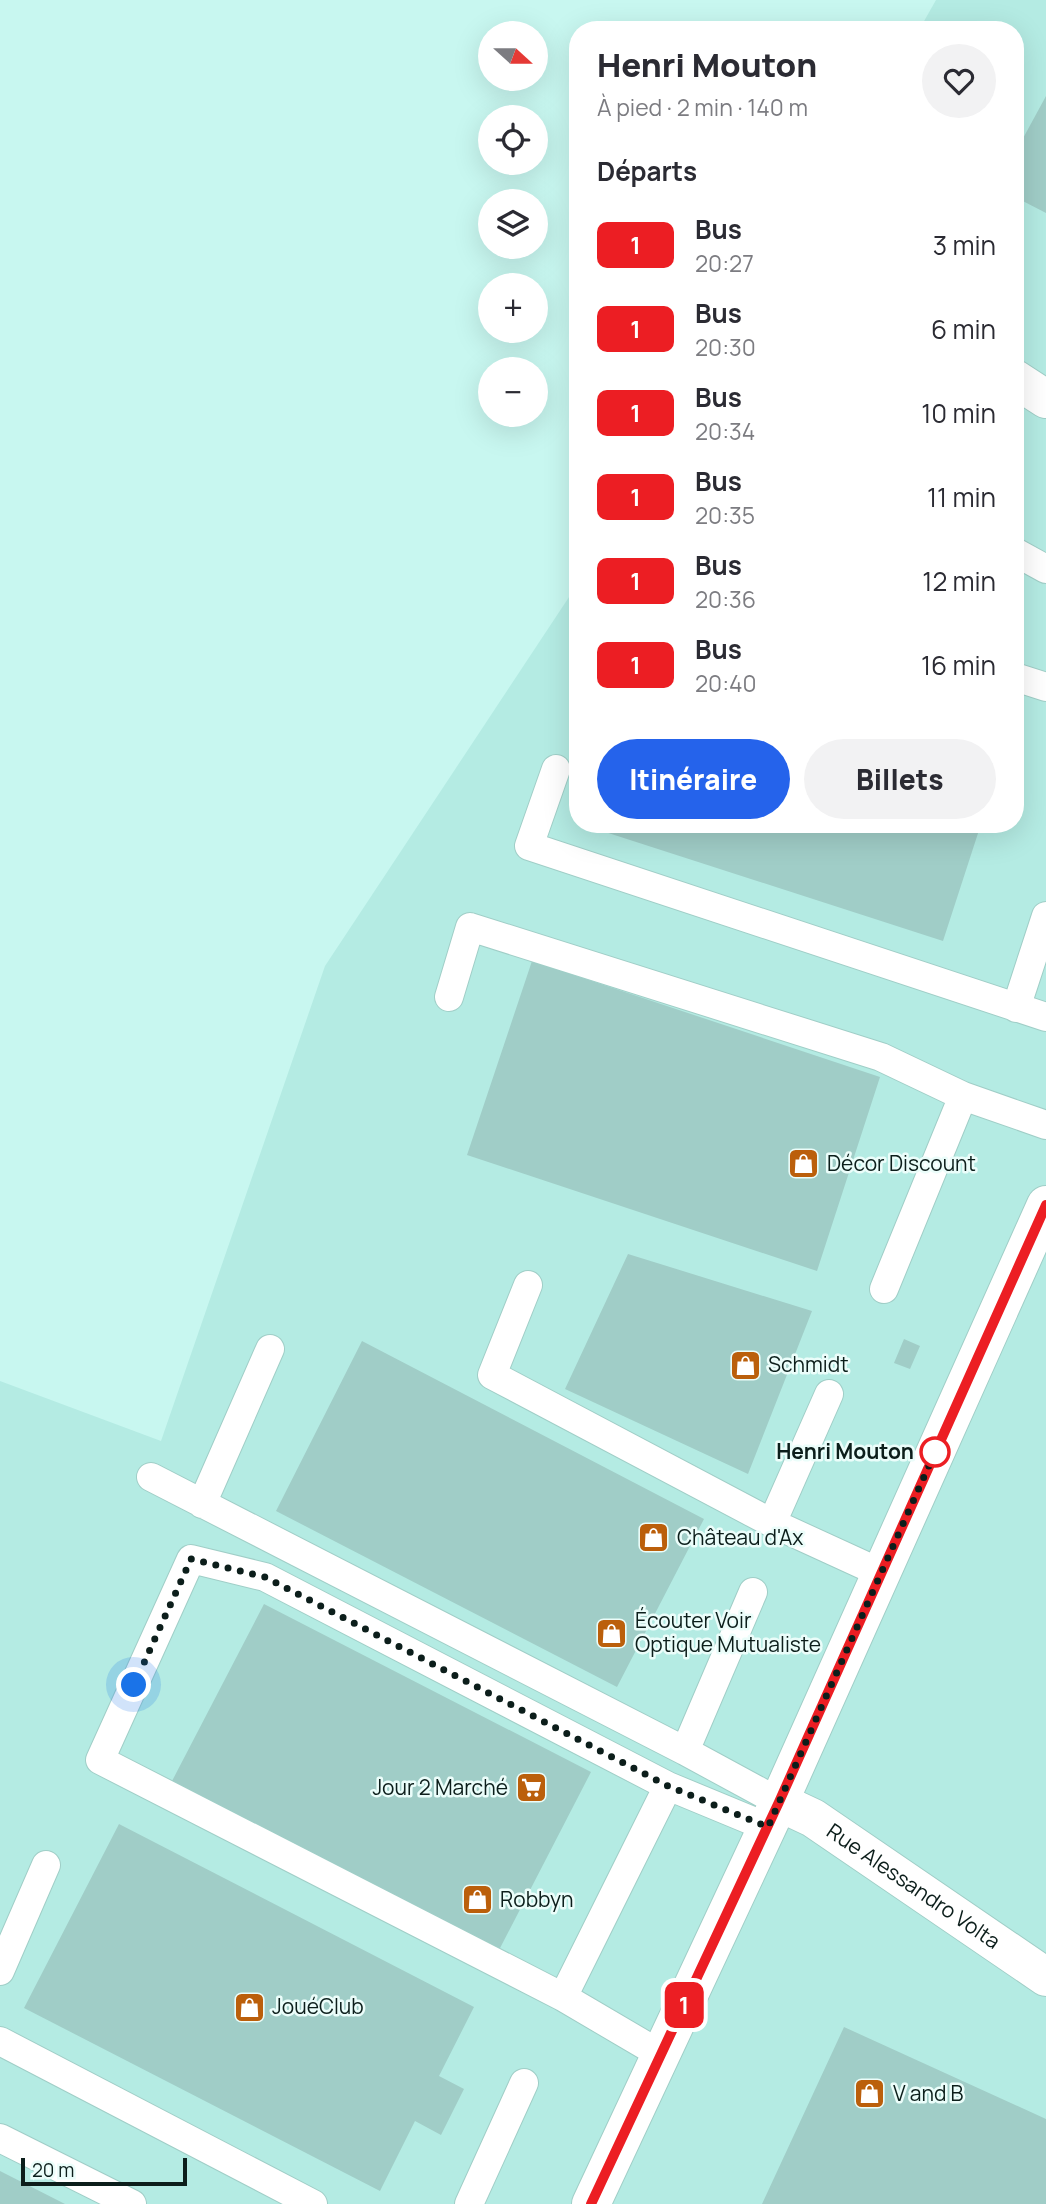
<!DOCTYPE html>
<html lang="fr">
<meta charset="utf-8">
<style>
body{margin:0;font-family:Manrope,sans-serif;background:#f2f2f3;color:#2b2b33;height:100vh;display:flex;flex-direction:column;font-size:26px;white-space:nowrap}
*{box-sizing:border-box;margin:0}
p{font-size:23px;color:#7c7c81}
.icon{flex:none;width:38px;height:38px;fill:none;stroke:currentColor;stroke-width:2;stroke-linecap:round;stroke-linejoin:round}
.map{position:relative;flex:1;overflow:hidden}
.details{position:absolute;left:569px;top:21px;width:455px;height:812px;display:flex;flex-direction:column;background:#fff;border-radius:28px;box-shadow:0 7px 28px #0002}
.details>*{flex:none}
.badge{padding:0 14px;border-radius:10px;font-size:24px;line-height:46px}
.needle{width:46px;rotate:111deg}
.tools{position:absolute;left:478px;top:21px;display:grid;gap:14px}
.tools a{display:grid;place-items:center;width:70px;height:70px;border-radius:50%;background:#fff;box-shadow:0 7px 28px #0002;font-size:35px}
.scale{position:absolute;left:21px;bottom:18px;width:166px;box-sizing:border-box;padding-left:7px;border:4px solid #0c1e1b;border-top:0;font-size:19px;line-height:24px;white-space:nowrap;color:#0c1e1b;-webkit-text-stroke:5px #ebfdfa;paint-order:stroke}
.you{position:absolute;width:35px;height:35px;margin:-18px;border:5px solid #fff;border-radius:50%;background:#1a73e8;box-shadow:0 0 0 10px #1a73e833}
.map>.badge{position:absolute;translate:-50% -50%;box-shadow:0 0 0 4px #fff}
h2{padding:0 28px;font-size:26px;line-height:63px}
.round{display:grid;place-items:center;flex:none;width:74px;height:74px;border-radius:37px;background:#f2f2f3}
.summary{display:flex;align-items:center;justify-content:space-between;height:119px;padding:0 28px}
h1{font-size:33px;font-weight:800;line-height:52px}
.cta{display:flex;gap:14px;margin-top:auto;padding:14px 28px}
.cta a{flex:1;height:80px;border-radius:42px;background:#2563eb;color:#fff;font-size:28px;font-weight:800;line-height:80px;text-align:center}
.cta a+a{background:#f2f2f3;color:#2b2b33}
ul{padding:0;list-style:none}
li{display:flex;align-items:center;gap:21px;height:84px;padding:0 28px}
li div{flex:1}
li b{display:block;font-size:26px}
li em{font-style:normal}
li .badge{min-width:77px;font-weight:700;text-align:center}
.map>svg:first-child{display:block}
</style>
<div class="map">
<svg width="1046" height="2204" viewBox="0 0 1046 2204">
<rect width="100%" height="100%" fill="#c8f7f0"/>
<!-- built -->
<path fill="#b4ebe3" d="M936,0H1046V2204H0V1381L161,1441L325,966L577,585L578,824H1015V30H919Z"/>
<!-- building -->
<path fill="#a0cdc7" d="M1046,96V213L1015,197V153Z
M601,824H981L943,941L599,830Z
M532,961L880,1077L817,1271L467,1155Z
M628,1254L812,1311L748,1474L565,1389Z
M904,1339L920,1346L910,1369L894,1363Z
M362,1341L704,1519L617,1687L276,1511Z
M264,1604L591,1772L498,1952L171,1783Z
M119,1824L474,2007L439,2076L464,2089L441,2135L415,2121L380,2191L24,2008Z
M844,2027L1046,2119V2204H762Z
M0,2171L65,2204H0Z"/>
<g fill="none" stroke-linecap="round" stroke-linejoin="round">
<defs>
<path id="service" d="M1015,552L1046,569
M1015,677L1046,687
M556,769L529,846L1046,1017
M449,997L470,927L881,1057L963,1096L1046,1125
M1016,1008L1046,916
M528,1285L492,1375L772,1523
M884,1289L963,1096
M829,1394L772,1523L881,1573
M151,1477L685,1751L779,1802
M202,1504L270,1349
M685,1751L753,1592
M668,1786L265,1577L191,1559L100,1760L563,1997L668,1786L767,1827
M0,1971L46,1865
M563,1997L660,2054
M0,2041L313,2204
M0,2138L132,2204
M469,2204L524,2083"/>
<g id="minor">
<path d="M1015,379L1046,399"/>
<path id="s1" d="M779,1802L813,1818L1046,1977"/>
<path d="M591,2204L779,1802L1046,1205"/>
</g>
</defs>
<!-- service casing -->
<use href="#service" stroke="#a0cec7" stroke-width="30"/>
<!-- minor casing -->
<use href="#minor" stroke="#a0cec7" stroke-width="40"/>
<!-- service -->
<use href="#service" stroke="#fff" stroke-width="28"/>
<!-- minor -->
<use href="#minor" stroke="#fff" stroke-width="38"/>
</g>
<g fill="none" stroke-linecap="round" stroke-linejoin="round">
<defs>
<path id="line" d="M591,2204L779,1802L1046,1205"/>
</defs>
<!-- line casing -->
<use href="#line" stroke="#fff" stroke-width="16"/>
<!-- line -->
<use href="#line" stroke="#ec1e23" stroke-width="10"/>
<!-- walk -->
<path stroke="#0c1e1b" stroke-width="7" stroke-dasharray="0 12.6" d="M134,1685L191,1559L265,1577L668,1786L768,1827L935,1452"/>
</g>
<!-- icons -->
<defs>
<symbol id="shop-square" viewBox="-11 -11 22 22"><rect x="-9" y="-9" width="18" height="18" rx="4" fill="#bb5f0b" stroke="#ebfdfa"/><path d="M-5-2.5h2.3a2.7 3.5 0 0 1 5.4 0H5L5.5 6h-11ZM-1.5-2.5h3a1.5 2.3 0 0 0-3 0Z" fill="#fff"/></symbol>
<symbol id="supermarket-square" viewBox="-11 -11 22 22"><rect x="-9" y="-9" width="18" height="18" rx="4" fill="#bb5f0b" stroke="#ebfdfa"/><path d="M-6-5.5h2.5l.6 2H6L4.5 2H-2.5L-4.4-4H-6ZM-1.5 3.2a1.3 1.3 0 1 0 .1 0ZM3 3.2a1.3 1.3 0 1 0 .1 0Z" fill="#fff"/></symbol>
</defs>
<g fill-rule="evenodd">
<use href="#shop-square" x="786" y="1146" width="35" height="35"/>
<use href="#shop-square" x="728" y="1348" width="35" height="35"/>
<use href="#shop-square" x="636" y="1520" width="35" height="35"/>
<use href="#shop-square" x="594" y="1616" width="35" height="35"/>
<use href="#supermarket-square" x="514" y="1770" width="35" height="35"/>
<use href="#shop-square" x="460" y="1882" width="35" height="35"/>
<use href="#shop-square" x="232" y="1990" width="35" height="35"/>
<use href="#shop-square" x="852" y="2076" width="35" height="35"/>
</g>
<!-- markers -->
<circle fill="#fff" stroke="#ec1e23" stroke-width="3.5" cx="935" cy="1452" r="14"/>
<g text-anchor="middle" stroke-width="5" stroke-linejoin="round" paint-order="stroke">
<!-- poi labels -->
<g font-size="21" fill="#0c1e1b" stroke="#ebfdfa" text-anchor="start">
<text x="827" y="1171">Décor Discount</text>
<text x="768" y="1372">Schmidt</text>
<text x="677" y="1545">Château d'Ax</text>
<text x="635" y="1628">Écouter Voir<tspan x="635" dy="24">Optique Mutualiste</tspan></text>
<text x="508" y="1795" text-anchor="end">Jour 2 Marché</text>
<text x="500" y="1907">Robbyn</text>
<text x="272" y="2014">JouéClub</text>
<text x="893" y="2101">V and B</text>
</g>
<!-- stop labels -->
<g font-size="21" font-weight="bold" fill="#0c1e1b" stroke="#ebfdfa" text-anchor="end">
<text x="914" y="1459">Henri Mouton</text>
</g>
<!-- street labels -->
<g font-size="21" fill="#0c1e1b" stroke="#ebfdfa">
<text dy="7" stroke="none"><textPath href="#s1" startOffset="159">Rue Alessandro Volta</textPath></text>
</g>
</g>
</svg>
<div class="tools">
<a><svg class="needle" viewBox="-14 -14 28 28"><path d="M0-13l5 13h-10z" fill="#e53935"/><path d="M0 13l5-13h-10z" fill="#7c7c81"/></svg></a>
<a><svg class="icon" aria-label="locate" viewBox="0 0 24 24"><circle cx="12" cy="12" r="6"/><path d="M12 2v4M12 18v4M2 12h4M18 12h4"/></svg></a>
<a><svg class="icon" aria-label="layers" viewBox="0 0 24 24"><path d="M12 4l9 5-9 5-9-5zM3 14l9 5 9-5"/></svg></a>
<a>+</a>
<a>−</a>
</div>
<div class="scale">20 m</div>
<div class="you" style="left:134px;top:1685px"></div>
<b class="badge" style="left:684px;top:2005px;background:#ec1e23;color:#fff">1</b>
<section class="details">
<div class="summary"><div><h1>Henri Mouton</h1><p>À pied · 2 min · 140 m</p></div><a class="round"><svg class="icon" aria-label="heart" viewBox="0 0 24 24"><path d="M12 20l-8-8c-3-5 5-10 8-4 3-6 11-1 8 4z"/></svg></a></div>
<h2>Départs</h2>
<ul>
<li><span class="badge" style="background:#ec1e23;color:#fff">1</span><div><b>Bus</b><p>20:27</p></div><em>3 min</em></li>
<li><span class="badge" style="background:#ec1e23;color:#fff">1</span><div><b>Bus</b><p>20:30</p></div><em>6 min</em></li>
<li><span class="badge" style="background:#ec1e23;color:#fff">1</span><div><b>Bus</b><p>20:34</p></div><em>10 min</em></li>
<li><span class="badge" style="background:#ec1e23;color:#fff">1</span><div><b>Bus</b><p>20:35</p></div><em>11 min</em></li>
<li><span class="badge" style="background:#ec1e23;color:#fff">1</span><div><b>Bus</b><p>20:36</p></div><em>12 min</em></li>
<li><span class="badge" style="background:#ec1e23;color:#fff">1</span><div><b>Bus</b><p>20:40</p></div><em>16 min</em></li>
</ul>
<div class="cta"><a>Itinéraire</a><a>Billets</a></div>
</section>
</div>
